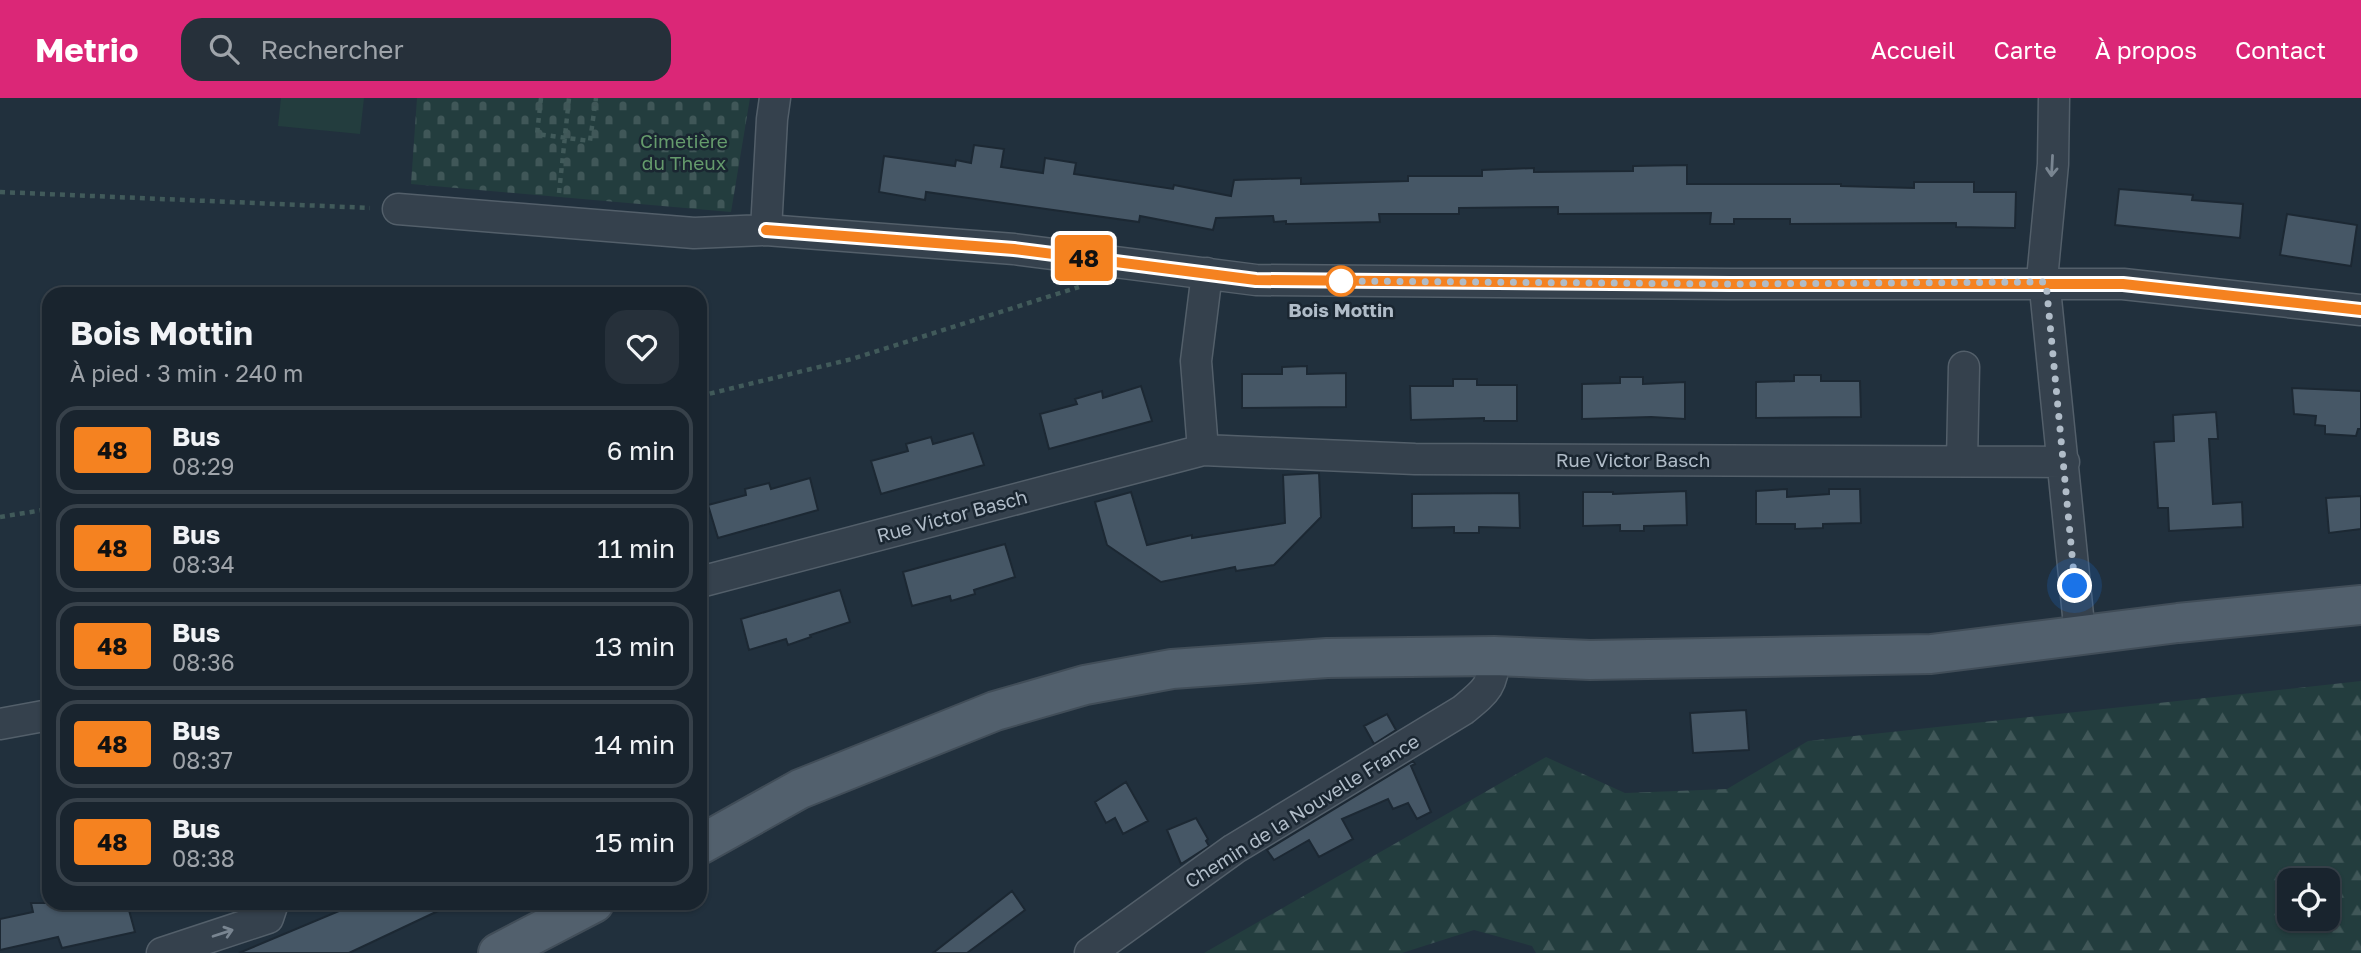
<!DOCTYPE html>
<html lang="fr">
<meta charset="utf-8">
<style>
body{margin:0;font-family:"Golos Text",sans-serif;background:#26303a;color:#f1f3f6;height:100vh;display:flex;flex-direction:column;font-size:26px;white-space:nowrap}
*{box-sizing:border-box;margin:0}
p{font-size:23px;color:#9fa4aa}
.icon{flex:none;width:38px;height:38px;fill:none;stroke:currentColor;stroke-width:2;stroke-linecap:round;stroke-linejoin:round}
.map{position:relative;flex:1;overflow:hidden}
.panel{position:absolute;left:42px;top:189px;width:665px;height:623px;display:flex;flex-direction:column;background:#19242e;border-radius:21px;box-shadow:0 2px 5px #0004,0 0 0 2px #37414a}
.panel>*{flex:none}
.badge{padding:0 14px;border-radius:5px;font-size:24px;line-height:46px}
.tools{position:absolute;left:2277px;top:770px;display:grid;gap:14px}
.tools a{display:grid;place-items:center;width:63px;height:63px;border-radius:14px;background:#19242e;box-shadow:0 2px 5px #0004,0 0 0 2px #37414a;font-size:35px}
.you{position:absolute;width:35px;height:35px;margin:-18px;border:5px solid #fff;border-radius:50%;background:#1a73e8;box-shadow:0 0 0 10px #1a73e833}
.map>.badge{position:absolute;translate:-50% -50%;box-shadow:0 0 0 4px #fff}
.round{display:grid;place-items:center;flex:none;width:74px;height:74px;border-radius:21px;background:#26303a}
.overview{display:flex;align-items:center;justify-content:space-between;height:119px;padding:0 28px}
h1{font-size:33px;font-weight:700;line-height:52px}
ul{padding:0;list-style:none}
li{display:flex;align-items:center;gap:21px;height:88px;margin:0 14px 10px;padding:0 14px;border:4px solid #37414a;border-radius:21px}
li div{flex:1}
li b{display:block;font-size:26px}
li em{font-style:normal}
li .badge{min-width:77px;font-weight:700;text-align:center}
header{display:flex;align-items:center;gap:42px;box-sizing:border-box;height:98px;padding:0 35px;background:#db2777;color:#fff}
header strong{font-size:33px}
nav{display:flex;gap:38px;margin-inline-start:auto;font-size:24px}
.search{width:490px;height:63px;background:#26303a;display:flex;align-items:center;gap:18px;box-sizing:border-box;padding:0 24px;border-radius:21px;color:#9fa4aa;font-size:26px}
.map>svg:first-child{display:block}
</style>
<header>
<strong>Metrio</strong>
<div class="search"><svg class="icon" aria-label="search" viewBox="0 0 24 24"><circle cx="10" cy="10" r="6"/><path d="M15 15l6 6"/></svg>Rechercher</div>
<nav><a>Accueil</a><a>Carte</a><a>À propos</a><a>Contact</a></nav>
</header>
<div class="map">
<svg width="2361" height="855" viewBox="0 0 2361 855">
<defs>
<pattern id="forest-firs" width="22" height="20" patternUnits="userSpaceOnUse" patternTransform="scale(1.75)"><rect width="22" height="20" fill="#233d3e"/><path d="M5 1l3.5 6h-7zM16 11l3.5 6h-7z" fill="#405758"/></pattern>
<pattern id="cemetery-stones" width="16" height="16" patternUnits="userSpaceOnUse" patternTransform="scale(1.75)"><rect width="16" height="16" fill="#233d3e"/><path d="M2 7V4a2 2 0 0 1 4 0v3zM10 15v-3a2 2 0 0 1 4 0v3z" fill="#405758"/></pattern>
</defs>
<rect width="100%" height="100%" fill="#21303d"/>
<!-- forest -->
<path fill="url(#forest-firs)" fill-rule="evenodd" d="M2361,583V855H1536L1532,848L1474,832L1402,855H1204L1546,659L1625,695L1727,691L1808,643ZM2289,782H2328V821H2289Z"/>
<!-- cemetery -->
<path fill="url(#cemetery-stones)" d="M417,0H750L731,114L411,86Z"/>
<!-- pitch -->
<path fill="#233d3e" d="M281,0H364L360,36L278,28Z"/>
<!-- building -->
<path fill="#465766" stroke="#1c2833" stroke-width="2" d="M974,47L1004,51L1001,69L1043,75L1045,60L1076,65L1074,76L1173,91L1174,87L1231,98L1234,82L1301,80V86L1408,83V78H1482V72L1534,70V74L1633,73V68L1687,67V86H1841V88L1914,90V84H1974V94H2016L2015,130L1956,129V125L1790,126V121H1734V126H1710L1711,115L1558,116V109L1459,110V116H1379L1380,124L1286,126V123L1274,124L1273,118L1216,120L1213,132L1140,118L1139,124L926,94L925,102L879,94L884,58L955,68L956,62L971,65Z
M2119,91L2193,97L2192,102L2243,106L2240,140L2115,127Z
M2287,116L2357,127L2351,168L2280,157Z
M1307,268V276L1346,275V309L1242,310V276H1282V269Z
M1794,277H1821V283H1860L1861,319L1756,320V284L1794,283Z
M1620,279H1643V286L1685,284V321L1651,319L1582,321V286L1620,285Z
M1453,281H1477V287H1517V323H1484V320L1411,322L1410,288H1453Z
M1141,288L1152,323L1049,351L1040,316L1077,306L1075,301L1102,293L1103,300Z
M2292,290L2361,293V331H2358L2356,338L2325,336V328L2315,327L2316,318L2294,316Z
M2216,314L2218,341H2209L2213,406L2242,404L2243,429L2169,433L2168,410H2158L2154,344L2174,343L2173,317Z
M973,335L984,367L881,396L871,363L908,353L906,346L931,339L933,346Z
M1319,375L1321,419L1274,467L1236,473L1235,469L1161,484L1107,447L1095,404L1131,394L1147,447L1192,437V440L1285,425L1283,377Z
M810,380L818,412L718,440L708,407L746,397L745,391L769,385L771,391Z
M1787,391V399L1829,396V391H1860L1861,425L1823,426V430L1795,431V426H1756V393Z
M1686,393L1687,427L1644,428V433H1620V427L1583,428V394H1613V396Z
M1519,395L1520,430L1479,429V435H1454V429L1412,430V396Z
M2361,398V431L2329,435L2326,400Z
M1005,446L1015,479L974,492L975,496L951,503L950,498L912,508L903,474Z
M840,492L850,524L810,537L811,539L788,547L786,541L749,552L741,521Z
M1746,612L1749,652L1693,655L1690,615Z
M1387,616L1396,632L1374,646L1364,628Z
M1413,663L1415,666L1411,668L1431,714L1417,721L1408,705L1393,711L1388,701L1342,721L1353,741L1319,759L1309,742L1274,762L1267,752Z
M1126,684L1148,723L1123,736L1115,720L1106,725L1095,704Z
M1196,720L1208,741L1206,743L1209,748L1181,766L1167,732Z
M1012,793L1025,812L967,855H933Z
M31,805H127L135,834L62,850L58,839L0,852V821L33,814Z
M358,805H455L349,855H239Z"/>
<g fill="none" stroke-linecap="round" stroke-linejoin="round">
<defs>
<path id="minor" d="M2054,0L2053,66L2043,171L2080,537
M398,111L694,135L766,132L1014,151L1256,182L1729,186H2123L2361,212
M766,132L772,21L775,0
M1203,352L1196,263L1207,175
M1962,363L1964,269
M700,484L1203,352L1415,361L2064,364
M0,626L49,617
M162,855L268,820L273,805
M1090,855L1234,751L1463,612C1485,594 1494,588 1494,558"/>
<path id="major" d="M700,747L800,691L995,613L1085,587L1172,571L1327,560L1494,558L1590,562L1931,556L2178,525L2361,507
M498,855L594,805"/>
</defs>
<!-- minor casing -->
<use href="#minor" stroke="#535f6a" stroke-width="33"/>
<!-- major casing -->
<use href="#major" stroke="#414d58" stroke-width="42"/>
<!-- path -->
<path stroke="#415a5a" stroke-width="4.5" stroke-dasharray="5 5" stroke-linecap="butt" d="M541,0L537,36L590,43L596,0
M0,94L370,110
M559,95L569,0
M700,298L852,261L1079,189
M0,419L49,411"/>
<!-- minor -->
<use href="#minor" stroke="#35414d" stroke-width="30"/>
<!-- major -->
<use href="#major" stroke="#52606d" stroke-width="38"/>
</g>
<!-- one-way arrows -->
<defs><path id="oneway-shaft" d="M-6 0H5M1.5-3L5.5 0L1.5 3" fill="none" stroke-width="1.6" stroke-linecap="round" stroke-linejoin="round" transform="scale(1.75)"/></defs>
<g stroke="#798591">
<use href="#oneway-shaft" transform="translate(2052 68) rotate(93)"/>
<use href="#oneway-shaft" transform="translate(223 835) rotate(-18)"/>
</g>
<g fill="none" stroke-linecap="round" stroke-linejoin="round">
<defs>
<path id="line" d="M766,132L1014,151L1256,182L1730,186H2123L2361,212"/>
</defs>
<!-- line casing -->
<use href="#line" stroke="#fff" stroke-width="16"/>
<!-- line -->
<use href="#line" stroke="#f58220" stroke-width="10"/>
<!-- walk -->
<path stroke="#b0bcc8" stroke-width="7" stroke-dasharray="0 12.6" d="M1341,183H1339L1730,186L2046,184L2075,488"/>
</g>
<!-- markers -->
<circle fill="#fff" stroke="#f58220" stroke-width="3.5" cx="1341" cy="183" r="14"/>
<g text-anchor="middle" stroke-width="5" stroke-linejoin="round" paint-order="stroke">
<!-- park labels -->
<g font-size="19" fill="#659b6c" stroke="#1a2631">
<text x="684" y="50">Cimetière<tspan x="684" dy="22">du Theux</tspan></text>
</g>
<!-- stop labels -->
<g font-size="19" font-weight="bold" fill="#b0bcc8" stroke="#1a2631">
<text x="1341" y="219">Bois Mottin</text>
</g>
<!-- street labels -->
<g font-size="19" fill="#b0bcc8" stroke="#1a2631">
<text x="1633" y="369">Rue Victor Basch</text>
<text transform="translate(952 418) rotate(-15)" y="7">Rue Victor Basch</text>
<text transform="translate(1302 713) rotate(-32)" y="7">Chemin de la Nouvelle France</text>
</g>
</g>
</svg>
<div class="tools">
<a><svg class="icon" aria-label="locate" viewBox="0 0 24 24"><circle cx="12" cy="12" r="6"/><path d="M12 2v4M12 18v4M2 12h4M18 12h4"/></svg></a>
</div>
<div class="you" style="left:2075px;top:488px"></div>
<b class="badge" style="left:1084px;top:160px;background:#f58220;color:#111">48</b>
<section class="panel">
<div class="overview"><div><h1>Bois Mottin</h1><p>À pied · 3 min · 240 m</p></div><a class="round"><svg class="icon" aria-label="heart" viewBox="0 0 24 24"><path d="M12 20l-8-8c-3-5 5-10 8-4 3-6 11-1 8 4z"/></svg></a></div>
<ul>
<li><span class="badge" style="background:#f58220;color:#111">48</span><div><b>Bus</b><p>08:29</p></div><em>6 min</em></li>
<li><span class="badge" style="background:#f58220;color:#111">48</span><div><b>Bus</b><p>08:34</p></div><em>11 min</em></li>
<li><span class="badge" style="background:#f58220;color:#111">48</span><div><b>Bus</b><p>08:36</p></div><em>13 min</em></li>
<li><span class="badge" style="background:#f58220;color:#111">48</span><div><b>Bus</b><p>08:37</p></div><em>14 min</em></li>
<li><span class="badge" style="background:#f58220;color:#111">48</span><div><b>Bus</b><p>08:38</p></div><em>15 min</em></li>
</ul>
</section>
</div>
